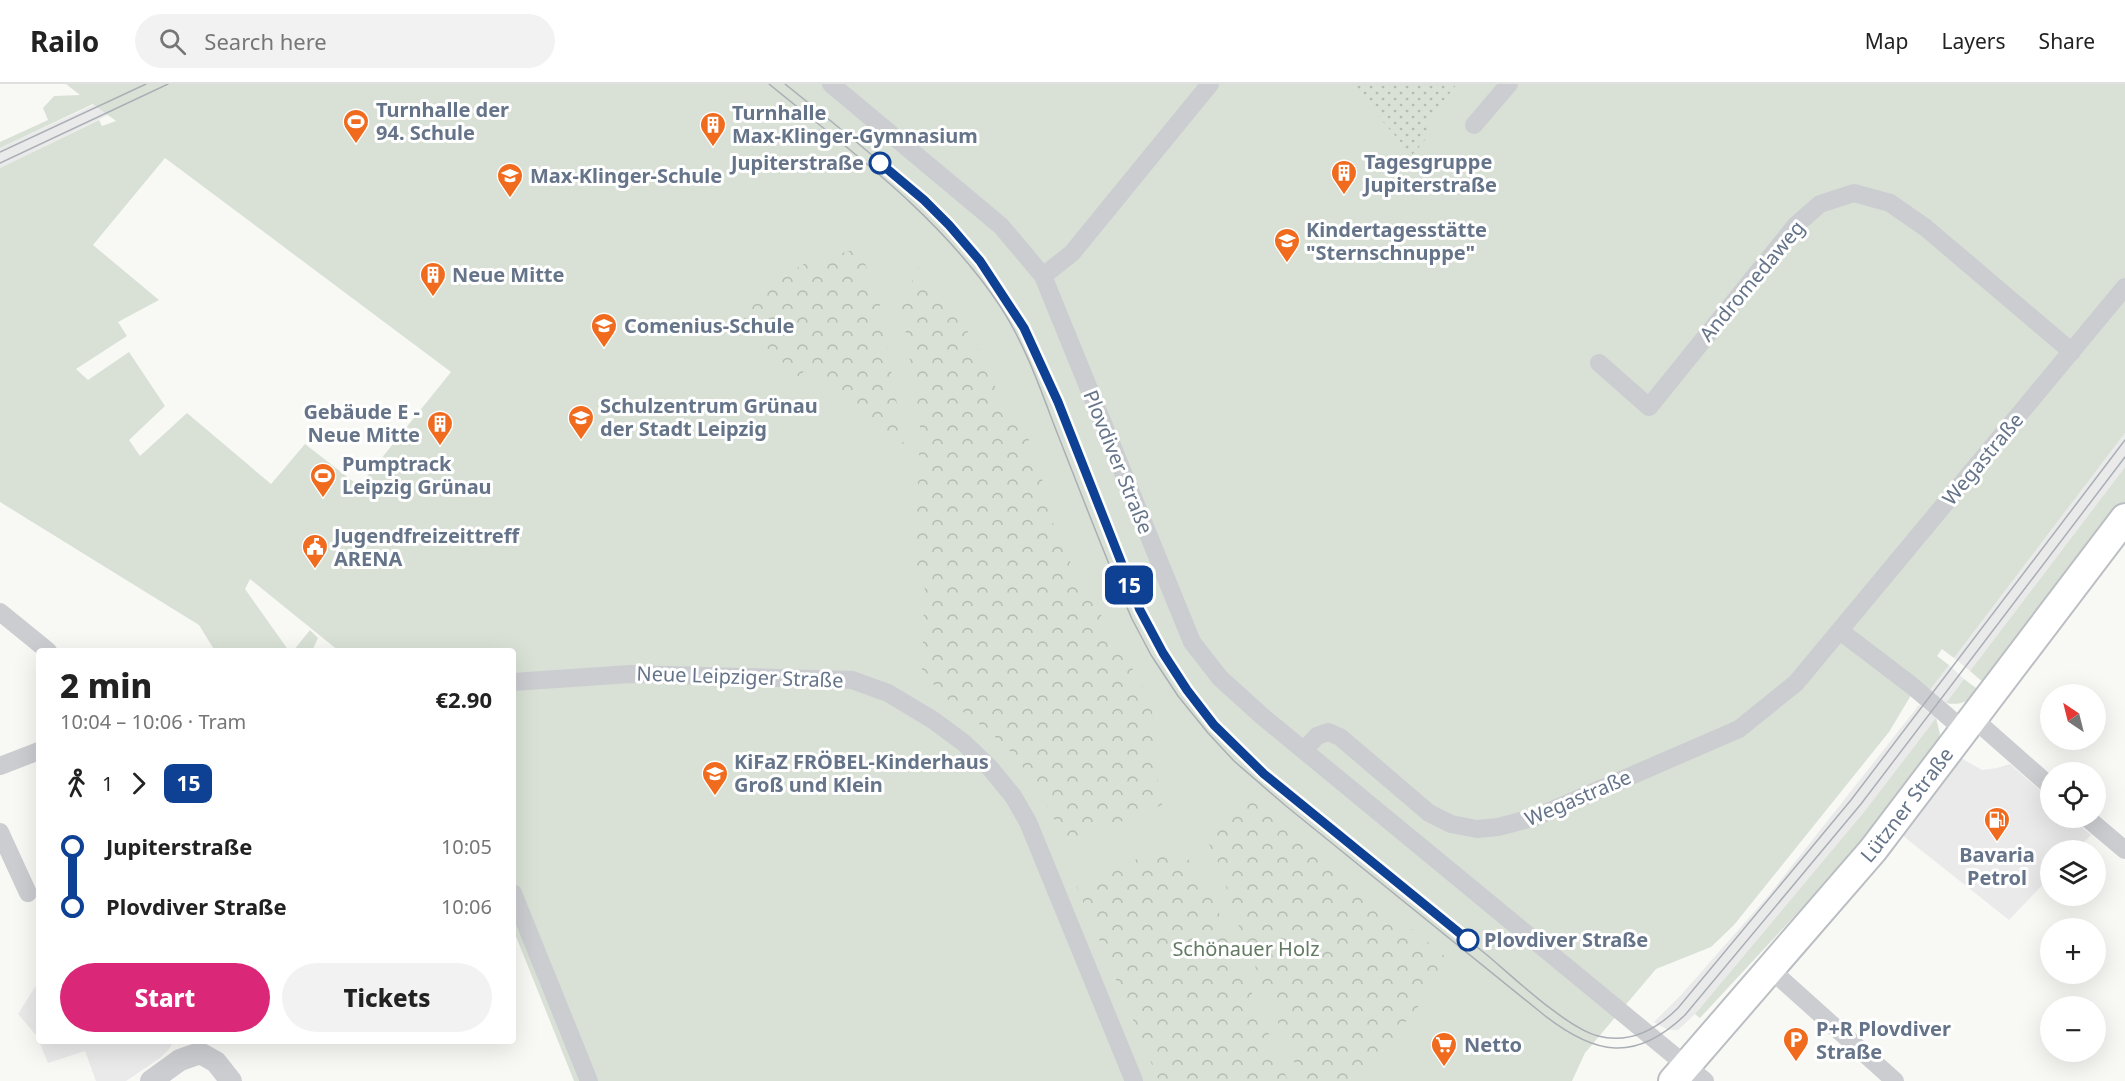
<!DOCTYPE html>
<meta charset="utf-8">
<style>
body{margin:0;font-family:"Noto Sans",sans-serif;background:#f2f2f2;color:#222;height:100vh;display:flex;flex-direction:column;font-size:22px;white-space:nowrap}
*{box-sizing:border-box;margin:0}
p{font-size:20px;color:#767676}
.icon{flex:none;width:33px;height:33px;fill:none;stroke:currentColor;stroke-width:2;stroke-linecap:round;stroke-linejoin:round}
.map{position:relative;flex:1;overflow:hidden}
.side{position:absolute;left:36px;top:564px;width:480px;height:396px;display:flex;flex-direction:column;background:#fff;border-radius:6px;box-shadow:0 6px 24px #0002}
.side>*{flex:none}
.badge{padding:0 12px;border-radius:9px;font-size:21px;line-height:39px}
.needle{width:39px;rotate:325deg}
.tools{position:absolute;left:2040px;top:600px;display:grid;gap:12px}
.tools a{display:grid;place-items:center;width:66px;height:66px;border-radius:50%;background:#fff;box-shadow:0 6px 24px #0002;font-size:30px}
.map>.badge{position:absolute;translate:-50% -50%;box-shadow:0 0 0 3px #fff}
.legs{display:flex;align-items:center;gap:9px;height:66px;padding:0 24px;font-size:20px}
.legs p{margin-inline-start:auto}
.overview{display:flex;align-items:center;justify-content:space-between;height:102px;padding:0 24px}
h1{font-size:33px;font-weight:800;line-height:45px}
.action{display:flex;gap:12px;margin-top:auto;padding:12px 24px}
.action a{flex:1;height:69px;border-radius:36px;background:#db2777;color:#fff;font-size:24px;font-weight:800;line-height:69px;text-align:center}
.action a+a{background:#f2f2f2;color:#222}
ul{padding:0 24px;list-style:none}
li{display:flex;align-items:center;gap:21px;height:60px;font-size:22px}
li i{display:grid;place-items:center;width:9px;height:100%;margin:0 8px;background:currentColor}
li i::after{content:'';width:15px;height:15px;margin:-8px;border:4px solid;border-radius:50%;background:#fff}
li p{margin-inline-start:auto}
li:first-child i{background:linear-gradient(#0000 50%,currentColor 0)}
li:last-child i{background:linear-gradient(currentColor 50%,#0000 0)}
header{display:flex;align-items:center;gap:36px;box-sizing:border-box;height:84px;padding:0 30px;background:#fff;border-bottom:2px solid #e0e0e0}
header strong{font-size:28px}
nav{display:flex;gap:33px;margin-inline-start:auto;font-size:21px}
.search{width:420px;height:54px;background:#f2f2f2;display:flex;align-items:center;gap:15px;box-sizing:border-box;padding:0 21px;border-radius:33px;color:#767676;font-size:22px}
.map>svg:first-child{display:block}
</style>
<header>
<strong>Railo</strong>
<div class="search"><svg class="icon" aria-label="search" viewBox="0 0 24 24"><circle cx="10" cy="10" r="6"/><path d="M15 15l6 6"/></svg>Search here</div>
<nav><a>Map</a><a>Layers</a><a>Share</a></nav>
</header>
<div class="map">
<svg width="2125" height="997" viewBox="0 0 2125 997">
<defs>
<pattern id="forest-crowns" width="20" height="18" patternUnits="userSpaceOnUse" patternTransform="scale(1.5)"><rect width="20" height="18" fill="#d9e1d6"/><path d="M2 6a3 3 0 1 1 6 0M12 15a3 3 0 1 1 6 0" fill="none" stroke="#b4bbb3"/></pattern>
<pattern id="garden-dots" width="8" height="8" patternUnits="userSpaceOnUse" patternTransform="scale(1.5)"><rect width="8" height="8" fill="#d9e1d6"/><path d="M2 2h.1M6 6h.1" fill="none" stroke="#b4bbb3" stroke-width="1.8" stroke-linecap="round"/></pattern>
</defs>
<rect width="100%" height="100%" fill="#f8f9f5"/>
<!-- built -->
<path fill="#e9eae9" d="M139,0L108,31L0,84V64Z
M2125,349V383L1970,587L1954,574Z
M1949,581L1964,595L1946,619L1930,606Z
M1919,621L1936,634L1864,728L1695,930L1678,946H1668L1654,938L1681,911L1769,811Z
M1961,674L1982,686L1997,684L2010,680L2050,715V734H2071L2091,751L2076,766H2050V793L2009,836L1902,751Z
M39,897V957L36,951L18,930Z
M39,957H173L170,964L160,974L126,997H96L85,967L48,979Z"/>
<!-- green -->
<path fill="#d9e1d6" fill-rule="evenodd" d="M66,0H2125V349L1954,574L1942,565L1937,572L1949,581L1930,606L1919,598L1889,648L1734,841L1711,863L1656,885L1585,969L1572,997H574L513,845V567H339L250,495L245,505L289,567H215L199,541L0,418V84L99,36L102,42L116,37L93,20L0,64V58L48,36L43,24L54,12L80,11ZM165,74L451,288L359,402L305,360L271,400L187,329L140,372L129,356L165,322L129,268L88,296L76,285L127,252L118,238L159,216L93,161Z
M2125,383V419L1985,600L1970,587Z
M310,546L318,554L312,567H293Z
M1964,595L1980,607C1969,617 1961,622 1946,619Z
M1936,634L1940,650L1937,661L1877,743L1700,934L1695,930L1864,728Z"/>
<!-- forest -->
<path fill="url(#forest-crowns)" d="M859,164L879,216L905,368L901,371L885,354L804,287L799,293L754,252L736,219L804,180Z
M919,183L956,227L976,262L997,306L1025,348L1038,375L1048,424L1058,454L1073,483L1142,601L1152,628L1155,644L1157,693L1162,721L1066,760C1049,725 1033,690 1005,662C986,643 963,630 944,612C936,604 929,595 922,587L925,493L915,483L920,343L902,224L903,215Z
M1253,712L1453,879L1360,995L1354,997H1302L1235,833L1220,782L1202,746L1228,737Z
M1158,767L1182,768L1206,797L1288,997H1159L1075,799Z"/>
<!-- garden -->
<path fill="url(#garden-dots)" d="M1350,0H1457L1424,41L1432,48L1412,71Z"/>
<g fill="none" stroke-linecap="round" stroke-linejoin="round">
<defs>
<g id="primary">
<path id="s1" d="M1673,997L1873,766L2125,434"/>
</g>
</defs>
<!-- primary casing -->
<use href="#primary" stroke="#bbbec3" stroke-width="32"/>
<!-- minor -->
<path stroke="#cbcdd1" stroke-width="18" d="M831,0L1001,142L1043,192L1192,558L1220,594L1262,632L1705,997
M1474,41L1509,0
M1043,192L1072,169L1210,0
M1599,279L1649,323L1796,141L1820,120L1854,109L1890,119L1926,144L2072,268
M0,528L48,567
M1840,547L1911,601L1965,647
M513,598L630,590L852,596L888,609L933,636L964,659L990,684L1013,712L1028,738L1134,997
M1974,635L2050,702
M1305,665L1317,652L1328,648L1340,653L1429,729L1451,740L1477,745L1498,743L1536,733L1739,645L1796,599L2125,203
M0,682L39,667
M2087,734L2125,766
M0,748L28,809
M513,809L589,997
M1770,885L1895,997"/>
<!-- tertiary -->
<path stroke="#cbcdd1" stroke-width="22" d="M151,997L180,976L200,969L216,978L231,997"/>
<!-- primary -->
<use href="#primary" stroke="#fff" stroke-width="28"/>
<!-- tram -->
<path stroke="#aaaeb5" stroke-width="1.5" d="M769,0C852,68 940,132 1000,222C1025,260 1040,304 1056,346C1081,409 1105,473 1132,535L1151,571L1178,612L1208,649L1234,677L1286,722L1544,931C1595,971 1635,979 1685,931L1861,720L2125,373
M785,0C865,65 950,128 1006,215C1076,324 1097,456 1162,567C1182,603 1208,636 1237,665C1268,696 1303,723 1337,750C1387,791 1437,831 1487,871C1513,893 1567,944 1598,952C1629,960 1656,946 1678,924L1851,716L2125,356
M0,68L146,0
M0,79L168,0"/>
</g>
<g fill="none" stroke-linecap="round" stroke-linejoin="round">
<defs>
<path id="line-1" d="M880,79L924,116L949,141L980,177L1024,244L1058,318L1140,526L1163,569L1187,606L1214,641L1264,690L1468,856"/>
</defs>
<!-- line-1 casing -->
<use href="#line-1" stroke="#fff" stroke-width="14"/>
<!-- line-1 -->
<use href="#line-1" stroke="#0e4094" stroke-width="9"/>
</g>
<!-- icons -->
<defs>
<symbol id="stadium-pin" viewBox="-11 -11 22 30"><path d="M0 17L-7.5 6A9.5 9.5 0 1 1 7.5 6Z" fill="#f06b1e" stroke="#fff"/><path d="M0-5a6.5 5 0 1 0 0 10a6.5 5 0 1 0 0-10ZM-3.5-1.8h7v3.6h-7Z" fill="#fff"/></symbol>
<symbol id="building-pin" viewBox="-11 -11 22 30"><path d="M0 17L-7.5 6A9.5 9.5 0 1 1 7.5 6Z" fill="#f06b1e" stroke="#fff"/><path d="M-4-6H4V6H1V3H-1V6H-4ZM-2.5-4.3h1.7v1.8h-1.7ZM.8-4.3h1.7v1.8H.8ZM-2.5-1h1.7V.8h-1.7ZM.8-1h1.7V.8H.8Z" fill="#fff"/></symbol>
<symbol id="school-pin" viewBox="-11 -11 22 30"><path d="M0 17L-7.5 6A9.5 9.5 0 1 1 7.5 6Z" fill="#f06b1e" stroke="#fff"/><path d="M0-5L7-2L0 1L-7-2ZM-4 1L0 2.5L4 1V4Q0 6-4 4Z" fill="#fff"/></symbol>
<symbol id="civic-pin" viewBox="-11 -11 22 30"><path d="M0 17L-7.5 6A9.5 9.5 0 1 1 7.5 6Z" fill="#f06b1e" stroke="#fff"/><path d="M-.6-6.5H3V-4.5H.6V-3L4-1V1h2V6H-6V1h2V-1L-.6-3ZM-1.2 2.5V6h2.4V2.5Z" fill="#fff"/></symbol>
<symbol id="fuel-pin" viewBox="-11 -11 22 30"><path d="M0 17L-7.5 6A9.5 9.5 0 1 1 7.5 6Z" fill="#f06b1e" stroke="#fff"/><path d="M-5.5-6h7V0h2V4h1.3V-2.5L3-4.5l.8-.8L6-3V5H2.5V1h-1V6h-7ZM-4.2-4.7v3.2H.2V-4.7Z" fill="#fff"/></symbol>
<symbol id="parking-pin" viewBox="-11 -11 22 30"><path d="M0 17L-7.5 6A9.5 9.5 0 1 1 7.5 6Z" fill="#f06b1e" stroke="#fff"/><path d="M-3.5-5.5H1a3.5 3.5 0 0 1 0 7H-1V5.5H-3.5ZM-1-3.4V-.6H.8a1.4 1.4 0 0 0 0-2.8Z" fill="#fff"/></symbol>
<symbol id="supermarket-pin" viewBox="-11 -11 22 30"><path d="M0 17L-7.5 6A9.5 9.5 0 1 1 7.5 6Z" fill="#f06b1e" stroke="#fff"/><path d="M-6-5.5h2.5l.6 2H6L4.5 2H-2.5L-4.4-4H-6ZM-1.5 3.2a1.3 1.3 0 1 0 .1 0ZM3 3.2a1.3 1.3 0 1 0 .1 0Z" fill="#fff"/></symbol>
</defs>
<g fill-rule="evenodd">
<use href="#stadium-pin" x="341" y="23" width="30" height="40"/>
<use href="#building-pin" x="698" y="26" width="30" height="40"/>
<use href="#building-pin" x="1329" y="74" width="30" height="40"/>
<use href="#school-pin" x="495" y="77" width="30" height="40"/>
<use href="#school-pin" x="1272" y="142" width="30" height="40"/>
<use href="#building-pin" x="418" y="176" width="30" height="40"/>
<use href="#school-pin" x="589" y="227" width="30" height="40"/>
<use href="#school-pin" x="566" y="319" width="30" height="40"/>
<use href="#building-pin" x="425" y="325" width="30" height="40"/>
<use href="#stadium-pin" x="308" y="377" width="30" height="40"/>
<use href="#civic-pin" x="300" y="448" width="30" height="40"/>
<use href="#school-pin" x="700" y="675" width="30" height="40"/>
<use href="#fuel-pin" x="1982" y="721" width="30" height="40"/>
<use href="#parking-pin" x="1781" y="941" width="30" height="40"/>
<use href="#supermarket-pin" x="1429" y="946" width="30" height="40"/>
</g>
<!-- markers -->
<g fill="#fff" stroke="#0e4094" stroke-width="3">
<circle cx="880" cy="79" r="10"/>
<circle cx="1468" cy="856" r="10"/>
</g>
<g text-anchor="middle" stroke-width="6" stroke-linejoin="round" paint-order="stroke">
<!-- poi labels -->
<g font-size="20" font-weight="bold" fill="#657489" stroke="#fff" text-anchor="start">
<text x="376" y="33">Turnhalle der<tspan x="376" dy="23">94. Schule</tspan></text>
<text x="732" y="36">Turnhalle<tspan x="732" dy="23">Max-Klinger-Gymnasium</tspan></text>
<text x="1364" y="85">Tagesgruppe<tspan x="1364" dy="23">Jupiterstraße</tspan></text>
<text x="530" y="99">Max-Klinger-Schule</text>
<text x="1306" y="153">Kindertagesstätte<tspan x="1306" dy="23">"Sternschnuppe"</tspan></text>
<text x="452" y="198">Neue Mitte</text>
<text x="624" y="249">Comenius-Schule</text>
<text x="600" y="329">Schulzentrum Grünau<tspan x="600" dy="23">der Stadt Leipzig</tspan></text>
<text x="420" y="335" text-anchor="end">Gebäude E -<tspan x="420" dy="23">Neue Mitte</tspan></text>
<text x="342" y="387">Pumptrack<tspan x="342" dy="23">Leipzig Grünau</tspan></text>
<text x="334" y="459">Jugendfreizeittreff<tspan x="334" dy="23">ARENA</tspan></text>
<text x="734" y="685">KiFaZ FRÖBEL-Kinderhaus<tspan x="734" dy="23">Groß und Klein</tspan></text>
<text x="1997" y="778" text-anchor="middle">Bavaria<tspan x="1997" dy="23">Petrol</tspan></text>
<text x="1816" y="952">P+R Plovdiver<tspan x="1816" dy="23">Straße</tspan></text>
<text x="1464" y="968">Netto</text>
</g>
<!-- stop labels -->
<g font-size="20" font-weight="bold" fill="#657489" stroke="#fff" text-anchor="end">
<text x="864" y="86">Jupiterstraße</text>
<text x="1484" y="863" text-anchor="start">Plovdiver Straße</text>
</g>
<!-- street labels -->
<g font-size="20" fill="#657489" stroke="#fff">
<text transform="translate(1752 197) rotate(-50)" y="7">Andromedaweg</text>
<text transform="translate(1983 375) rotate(-50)" y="7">Wegastraße</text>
<text transform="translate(1118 378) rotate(68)" y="7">Plovdiver Straße</text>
<text transform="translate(740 593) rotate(2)" y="7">Neue Leipziger Straße</text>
<text transform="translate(1578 714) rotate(-23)" y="7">Wegastraße</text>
<text dy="7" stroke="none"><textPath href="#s1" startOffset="362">Lützner Straße</textPath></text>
</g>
<!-- park labels -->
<g font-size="20" fill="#627a61" stroke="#fff">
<text x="1246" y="872">Schönauer Holz</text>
</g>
</g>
</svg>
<div class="tools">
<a><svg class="needle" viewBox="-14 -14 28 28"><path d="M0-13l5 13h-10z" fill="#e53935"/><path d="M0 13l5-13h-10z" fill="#767676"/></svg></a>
<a><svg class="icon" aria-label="locate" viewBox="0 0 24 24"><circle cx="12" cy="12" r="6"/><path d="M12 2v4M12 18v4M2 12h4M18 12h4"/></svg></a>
<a><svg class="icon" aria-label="layers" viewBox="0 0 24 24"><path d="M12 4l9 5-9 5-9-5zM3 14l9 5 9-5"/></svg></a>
<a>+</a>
<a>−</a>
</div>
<b class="badge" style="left:1129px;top:501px;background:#0e4094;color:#fff">15</b>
<section class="side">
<div class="overview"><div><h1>2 min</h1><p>10:04 – 10:06 · Tram</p></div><b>€2.90</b></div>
<div class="legs"><svg class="icon" aria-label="walk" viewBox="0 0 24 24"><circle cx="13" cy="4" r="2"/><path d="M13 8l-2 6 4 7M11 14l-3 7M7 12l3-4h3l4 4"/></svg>1<svg class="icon" aria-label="forward" viewBox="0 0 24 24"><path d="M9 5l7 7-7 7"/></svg><b class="badge" style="background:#0e4094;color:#fff">15</b></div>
<ul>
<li><i style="color:#0e4094"></i><b>Jupiterstraße</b><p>10:05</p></li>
<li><i style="color:#0e4094"></i><b>Plovdiver Straße</b><p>10:06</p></li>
</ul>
<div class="action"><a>Start</a><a>Tickets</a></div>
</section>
</div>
